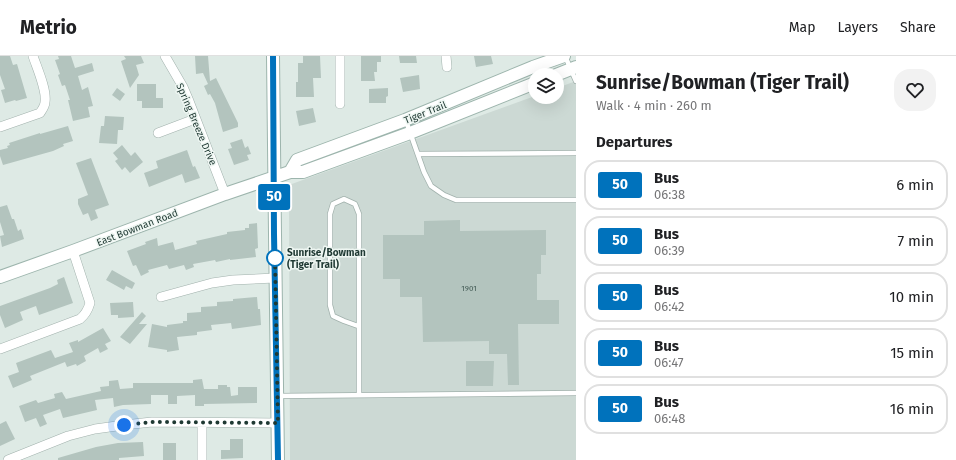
<!DOCTYPE html>
<meta charset="utf-8">
<style>
body{margin:0;font-family:"Fira Sans",sans-serif;background:#f2f2f2;color:#202124;height:100vh;display:flex;flex-direction:column;font-size:15px;white-space:nowrap}
*{box-sizing:border-box;margin:0}
p{font-size:13px;color:#757577}
.icon{flex:none;width:22px;height:22px;fill:none;stroke:currentColor;stroke-width:2;stroke-linecap:round;stroke-linejoin:round}
.map{position:relative;flex:1;overflow:hidden}
.panel{display:flex;flex-direction:column;background:#fff;width:380px}
.panel>*{flex:none}
.badge{padding:0 8px;border-radius:3px;font-size:14px;line-height:26px}
.fabs{position:absolute;left:528px;top:12px;display:grid;gap:8px}
.fabs a{display:grid;place-items:center;width:36px;height:36px;border-radius:50%;background:#fff;box-shadow:0 4px 16px #0002;font-size:20px}
.you{position:absolute;width:20px;height:20px;margin:-10px;border:3px solid #fff;border-radius:50%;background:#1a73e8;box-shadow:0 0 0 6px #1a73e833}
.map>.badge{position:absolute;translate:-50% -50%;box-shadow:0 0 0 2px #fff}
h2{padding:0 20px;font-size:15px;line-height:36px}
.round{display:grid;place-items:center;flex:none;width:42px;height:42px;border-radius:16px;background:#f2f2f2}
.headline{display:flex;align-items:center;justify-content:space-between;height:68px;padding:0 20px}
h1{font-size:19px;font-weight:700;line-height:30px}
ul{padding:0;list-style:none}
li{display:flex;align-items:center;gap:12px;height:50px;margin:0 8px 6px;padding:0 12px;border:2px solid #e0e0e0;border-radius:16px}
li div{flex:1}
li b{display:block;font-size:15px}
li em{font-style:normal}
li .badge{min-width:44px;font-weight:700;text-align:center}
header{display:flex;align-items:center;gap:24px;box-sizing:border-box;height:56px;padding:0 20px;background:#fff;border-bottom:1px solid #e0e0e0}
header strong{font-size:19px}
nav{display:flex;gap:22px;margin-inline-start:auto;font-size:14px}
main{display:flex;flex:1;min-height:0}
.map>svg:first-child{display:block}
</style>
<header>
<strong>Metrio</strong>
<nav><a>Map</a><a>Layers</a><a>Share</a></nav>
</header>
<main>
<div class="map">
<svg width="576" height="404" viewBox="0 0 576 404">
<rect width="100%" height="100%" fill="#deeae5"/>
<!-- built -->
<path fill="#ccd9d4" d="M576,25V404H290L289,129L535,40V41H557V32Z"/>
<!-- building -->
<path fill="#b3c4be" d="M0,0H10L13,9L17,8L27,42L16,45L15,44L5,47L1,34L5,33L0,19Z
M58,0H71L75,12L92,7L94,15L78,20L82,34L88,31L93,50L88,51L90,61L73,65L68,44H70L65,29L62,30L58,19L60,18L55,4L59,3Z
M124,0H141L144,7L136,9L139,19L130,32L121,5L126,3Z
M195,0H208L210,25L216,22L238,67V71L223,76L215,47L210,38L208,39L204,30L208,28L203,17L196,18Z
M303,0H320L321,22H313L314,41H296V26H298V7H303Z
M361,0H381V6H377V16H374L375,25H361Z
M399,0H416L417,7H400Z
M474,0H491L493,8L476,11Z
M419,19L420,33L403,36L400,22Z
M137,28H156V42H163V52H142V45H137Z
M117,32L125,38L120,45L112,39Z
M388,32V40L386,41V47H369V33Z
M313,52L316,66L299,70L296,55Z
M105,60L124,61L123,74H118L117,88L99,87L101,70H104Z
M68,70L73,85L63,88L64,90L53,95L3,109L0,100V94L8,92L7,90L10,89L9,87L40,77V78Z
M242,83L245,92L248,90L251,98L247,99L249,104L234,109L228,93L232,92L230,87Z
M122,89L131,100L135,96L143,106L130,117L125,111L122,114L115,105L118,103L113,97Z
M187,94L193,111L195,110L200,122L185,127L182,118L149,131L144,117L158,112L156,105Z
M91,102L109,149L95,154L98,162L91,165L88,157L83,159L78,148V143L88,139L76,107Z
M7,149L12,163H14L18,175L21,173L24,183L2,191L0,180L4,179L0,166V151Z
M460,164V175L546,174V199H541V218H537V244H559V268H518L519,329H508L507,298H489V285L423,286L422,241H400V223H383V179H424V165Z
M257,167L258,192L255,193L256,201L230,204V203L216,206L215,204L193,208L194,211L186,214L184,209L169,213L167,209L148,214L149,216L141,220L136,209L133,210L127,195L146,188L145,186L157,182L158,190L173,186L175,194L197,188L196,185L227,178V176L245,174V172H249V168Z
M112,214L135,227L132,233L126,230L124,234L106,224Z
M64,221L73,247L39,259L36,250L20,256L23,264L5,272L0,259V250L50,232L58,228L57,224Z
M257,241L258,253H260L261,269L232,273L231,267L211,269L212,274L197,276V279L177,281L179,294L167,296V294L148,291L152,268L167,271V269L183,267V265H187V257L201,256V251L217,250V246L233,245V243Z
M133,246L134,261L118,262V259H111L110,247Z
M142,256L146,260L139,268H147L130,288L120,281Z
M103,272L111,285L105,288L108,293L100,297L98,292L84,300L86,305L77,310L76,308L67,311L65,306L30,320L32,324L13,332L8,320L19,316L16,307L51,294L55,302L73,296L69,287L78,284V286Z
M466,305H494L493,330H466Z
M202,323L204,333H218V329H227V331H230L231,340L238,339V331H257V347L204,348V350H195V339L177,340V348H168V339H151V348L123,349L114,351L113,342L95,344L97,354L63,362L60,353L43,359L47,368L40,371L36,362L25,366L19,350L36,344L38,347L55,342L54,338L62,336L66,343L101,335L100,331L109,330V325L118,324L120,333L133,332V327H193V324Z
M6,365L15,383L0,390V368Z
M230,383H243V402L221,403V394H230Z
M143,386L144,400L119,402V404H58V402L96,391L118,387Z
M163,387H176V404H163Z"/>
<g fill="none" stroke-linecap="round" stroke-linejoin="round">
<defs>
<path id="lane" d="M565,0L576,25
M406,65L424,116L431,130L444,139L456,144H576
M418,98L576,97
M358,270L344,265L333,260L330,249V158L333,148L344,143L355,148L359,158V339
M277,340L576,337"/>
<path id="street" d="M165,0L183,31L189,45L225,138
M340,0V48
M446,0L447,11
M0,71L40,57C42,54 45,50 45,46C47,34 37,12 33,0
M158,77L195,63
M161,241L212,227L233,224L275,222
M0,293L80,263C86,258 88,254 90,247L73,195
M8,404L68,380L95,373L124,369L152,366L277,367
M202,404V367"/>
<path id="secondary" d="M273,0L275,178L278,404
M556,19L576,11
M290,116L297,104L405,64L533,11L564,0
M0,221L73,195L225,138L290,116H303L410,77L535,27"/>
</defs>
<!-- lane casing -->
<use href="#lane" stroke="#a1b1ac" stroke-width="6"/>
<!-- street casing -->
<use href="#street" stroke="#a1b1ac" stroke-width="10"/>
<!-- secondary casing -->
<use href="#secondary" stroke="#9db5ad" stroke-width="14"/>
<!-- lane -->
<use href="#lane" stroke="#fff" stroke-width="4.5"/>
<!-- street -->
<use href="#street" stroke="#fff" stroke-width="9"/>
<!-- secondary -->
<use href="#secondary" stroke="#fff" stroke-width="12"/>
</g>
<g fill="none" stroke-linecap="round" stroke-linejoin="round">
<defs>
<path id="line" d="M273,0L274,178L278,404"/>
</defs>
<!-- line casing -->
<use href="#line" stroke="#fff" stroke-width="9"/>
<!-- line -->
<use href="#line" stroke="#0072bc" stroke-width="6"/>
<!-- walk -->
<path stroke="#1f3933" stroke-width="4" stroke-dasharray="0 7.2" d="M124,369L152,366L278,367L275,202"/>
</g>
<!-- markers -->
<circle fill="#fff" stroke="#0072bc" stroke-width="2" cx="275" cy="202" r="8"/>
<g text-anchor="middle" stroke-width="3" stroke-linejoin="round" paint-order="stroke">
<!-- number labels -->
<g font-size="8" fill="#445c56">
<text x="469" y="235">1901</text>
</g>
<!-- street labels -->
<g font-size="10" fill="#1f3933" stroke="#eef6f2">
<text transform="translate(425 56) rotate(-22)" y="4">Tiger Trail</text>
<text transform="translate(197 68) rotate(67)" y="4">Spring Breeze Drive</text>
<text transform="translate(137 171) rotate(-21)" y="4">East Bowman Road</text>
</g>
<!-- stop labels -->
<g font-size="10" font-weight="bold" fill="#1f3933" stroke="#eef6f2" text-anchor="start">
<text x="287" y="200">Sunrise/Bowman<tspan x="287" dy="12">(Tiger Trail)</tspan></text>
</g>
</g>
</svg>
<div class="fabs">
<a><svg class="icon" aria-label="layers" viewBox="0 0 24 24"><path d="M12 4l9 5-9 5-9-5zM3 14l9 5 9-5"/></svg></a>
</div>
<div class="you" style="left:124px;top:369px"></div>
<b class="badge" style="left:274px;top:141px;background:#0072bc;color:#fff">50</b>
</div>
<section class="panel">
<div class="headline"><div><h1>Sunrise/Bowman (Tiger Trail)</h1><p>Walk · 4 min · 260 m</p></div><a class="round"><svg class="icon" aria-label="heart" viewBox="0 0 24 24"><path d="M12 20l-8-8c-3-5 5-10 8-4 3-6 11-1 8 4z"/></svg></a></div>
<h2>Departures</h2>
<ul>
<li><span class="badge" style="background:#0072bc;color:#fff">50</span><div><b>Bus</b><p>06:38</p></div><em>6 min</em></li>
<li><span class="badge" style="background:#0072bc;color:#fff">50</span><div><b>Bus</b><p>06:39</p></div><em>7 min</em></li>
<li><span class="badge" style="background:#0072bc;color:#fff">50</span><div><b>Bus</b><p>06:42</p></div><em>10 min</em></li>
<li><span class="badge" style="background:#0072bc;color:#fff">50</span><div><b>Bus</b><p>06:47</p></div><em>15 min</em></li>
<li><span class="badge" style="background:#0072bc;color:#fff">50</span><div><b>Bus</b><p>06:48</p></div><em>16 min</em></li>
</ul>
</section>
</main>
